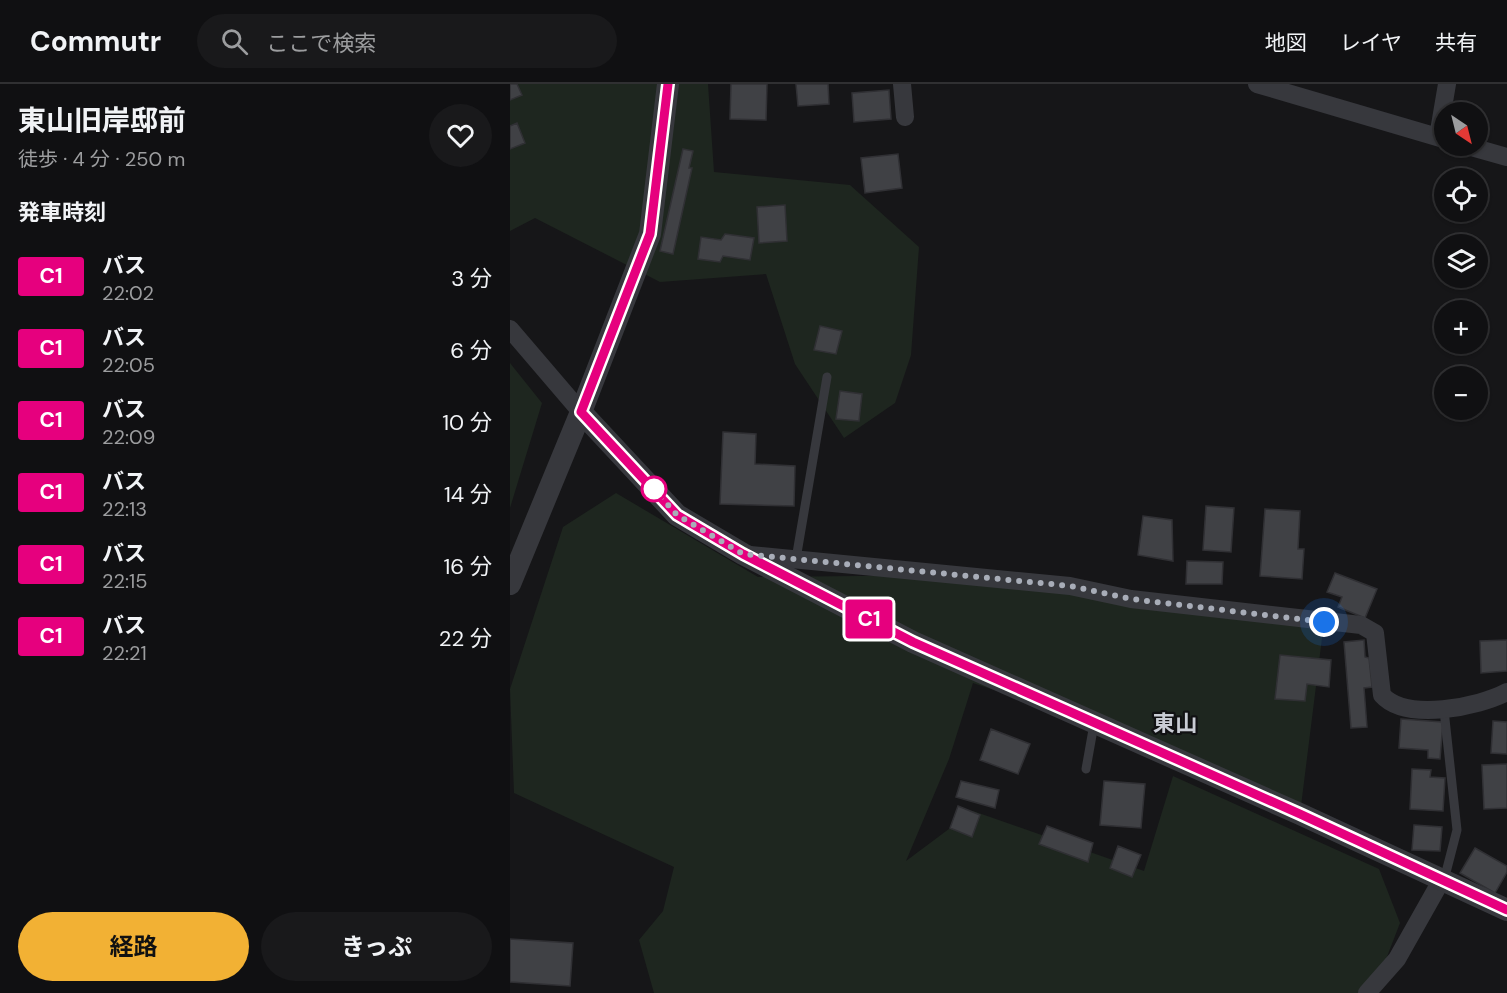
<!DOCTYPE html>
<html lang="ja">
<meta charset="utf-8">
<style>
body{margin:0;font-family:"DM Sans","Noto Sans JP",sans-serif;background:#19191b;color:#f1f3f6;height:100vh;display:flex;flex-direction:column;font-size:22px;white-space:nowrap}
*{box-sizing:border-box;margin:0}
p{font-size:20px;color:#9c9d9f}
.icon{flex:none;width:33px;height:33px;fill:none;stroke:currentColor;stroke-width:2;stroke-linecap:round;stroke-linejoin:round}
.map{position:relative;flex:1;overflow:hidden}
.details{display:flex;flex-direction:column;background:#101012;width:510px}
.details>*{flex:none}
.badge{padding:0 12px;border-radius:4px;font-size:21px;line-height:39px}
.needle{width:39px;rotate:145deg}
.buttons{position:absolute;left:924px;top:18px;display:grid;gap:12px}
.buttons a{display:grid;place-items:center;width:54px;height:54px;border-radius:50%;background:#101012;box-shadow:0 2px 4px #0004,0 0 0 2px #303032;font-size:30px}
.you{position:absolute;width:30px;height:30px;margin:-15px;border:4px solid #fff;border-radius:50%;background:#1a73e8;box-shadow:0 0 0 9px #1a73e833}
.map>.badge{position:absolute;translate:-50% -50%;box-shadow:0 0 0 3px #fff}
h2{padding:0 18px;font-size:22px;line-height:54px}
.round{display:grid;place-items:center;flex:none;width:63px;height:63px;border-radius:32px;background:#19191b}
.summary{display:flex;align-items:center;justify-content:space-between;height:102px;padding:0 18px}
h1{font-size:28px;font-weight:700;line-height:45px}
.button{display:flex;gap:12px;margin-top:auto;padding:12px 18px}
.button a{flex:1;height:69px;border-radius:36px;background:#f2b134;color:#111;font-size:24px;font-weight:700;line-height:69px;text-align:center}
.button a+a{background:#19191b;color:#f1f3f6}
ul{padding:0;list-style:none}
li{display:flex;align-items:center;gap:18px;height:72px;padding:0 18px}
li div{flex:1}
li b{display:block;font-size:22px}
li em{font-style:normal}
li .badge{min-width:66px;font-weight:700;text-align:center}
header{display:flex;align-items:center;gap:36px;box-sizing:border-box;height:84px;padding:0 30px;background:#101012;border-bottom:2px solid #303032}
header strong{font-size:28px}
nav{display:flex;gap:33px;margin-inline-start:auto;font-size:21px}
.search{width:420px;height:54px;background:#19191b;display:flex;align-items:center;gap:15px;box-sizing:border-box;padding:0 21px;border-radius:33px;color:#9c9d9f;font-size:22px}
main{display:flex;flex:1;min-height:0}
.map>svg:first-child{display:block}
</style>
<header>
<strong>Commutr</strong>
<div class="search"><svg class="icon" aria-label="search" viewBox="0 0 24 24"><circle cx="10" cy="10" r="6"/><path d="M15 15l6 6"/></svg>ここで検索</div>
<nav><a>地図</a><a>レイヤ</a><a>共有</a></nav>
</header>
<main>
<section class="details">
<div class="summary"><div><h1>東山旧岸邸前</h1><p>徒歩 · 4 分 · 250 m</p></div><a class="round"><svg class="icon" aria-label="heart" viewBox="0 0 24 24"><path d="M12 20l-8-8c-3-5 5-10 8-4 3-6 11-1 8 4z"/></svg></a></div>
<h2>発車時刻</h2>
<ul>
<li><span class="badge" style="background:#e6007e;color:#fff">C1</span><div><b>バス</b><p>22:02</p></div><em>3 分</em></li>
<li><span class="badge" style="background:#e6007e;color:#fff">C1</span><div><b>バス</b><p>22:05</p></div><em>6 分</em></li>
<li><span class="badge" style="background:#e6007e;color:#fff">C1</span><div><b>バス</b><p>22:09</p></div><em>10 分</em></li>
<li><span class="badge" style="background:#e6007e;color:#fff">C1</span><div><b>バス</b><p>22:13</p></div><em>14 分</em></li>
<li><span class="badge" style="background:#e6007e;color:#fff">C1</span><div><b>バス</b><p>22:15</p></div><em>16 分</em></li>
<li><span class="badge" style="background:#e6007e;color:#fff">C1</span><div><b>バス</b><p>22:21</p></div><em>22 分</em></li>
</ul>
<div class="button"><a>経路</a><a>きっぷ</a></div>
</section>
<div class="map">
<svg width="997" height="909" viewBox="0 0 997 909">
<rect width="100%" height="100%" fill="#161618"/>
<!-- green -->
<path fill="#1e261f" d="M0,0H198L204,88L340,101L409,163L401,271L385,319L334,354L285,280L256,190L150,198L25,134L0,147Z
M0,279L32,319L0,424Z
M106,409L248,493L442,491L814,538L790,730L584,639L463,599L439,675L396,777L463,727L634,787L663,692L869,785L890,839L863,909H144L129,856L153,827L164,783L4,709L0,605L53,443Z"/>
<!-- building -->
<path fill="#404145" stroke="#303034" stroke-width="1.5" d="M0,0H7L12,11L0,16Z
M221,0H257L256,36L220,35Z
M286,0H318L319,20L288,22Z
M379,6L381,35L344,38L342,9Z
M7,39L15,59L0,65V42Z
M173,65L183,67L179,84H182L163,170L150,167Z
M388,70L392,104L355,109L351,74Z
M275,121L277,157L249,159L247,123Z
M215,150L244,154L240,176L213,172L210,178L188,175L191,153L211,156Z
M310,242L332,247L326,270L304,266Z
M330,307L352,310L349,337L326,335Z
M213,348L246,350L245,380L285,382L284,422L210,420Z
M696,422L724,424L721,468L693,466Z
M755,425L790,427L788,465H794L792,495L750,492Z
M633,432L662,436L663,477L628,471Z
M677,477L713,478L712,500H676Z
M825,489L867,505L855,534L828,523L832,513L817,508Z
M854,556L855,573L859,574L862,603L854,604L857,643L841,644L834,558Z
M997,556V587L971,589L970,557Z
M770,571L821,576L819,603L797,600L795,617L765,615Z
M891,635L933,638L930,675L918,674V666L889,664Z
M983,637L997,638V670L981,669Z
M481,645L520,660L508,690L470,676Z
M997,680V724L974,725L972,681Z
M902,685L921,686L920,693L935,694L933,727L900,725Z
M451,697L489,706L485,724L446,713Z
M594,697L635,700L631,744L590,741Z
M448,722L470,731L462,753L440,744Z
M904,741L932,743L930,767L902,766Z
M537,742L583,759L578,778L529,760Z
M608,762L631,771L622,793L600,784Z
M965,764L997,782V788L985,809L950,789Z
M0,855L63,859L60,902L0,898Z"/>
<g fill="none" stroke-linecap="round" stroke-linejoin="round">
<!-- service -->
<path stroke="#37383d" stroke-width="9" d="M286,475L317,293
M934,626L947,746L934,796
M576,685L584,640"/>
<!-- minor -->
<path stroke="#37383d" stroke-width="18" d="M392,0L395,33
M747,0L934,55
M928,53L937,0
M958,62L997,73
M0,245L71,328
M240,471L560,502L621,515L851,541L865,549L872,611C896,638 969,623 997,608
M857,909L887,875L931,797"/>
<!-- tertiary -->
<path stroke="#37383d" stroke-width="22" d="M71,328L167,431L233,470L403,558L790,730L997,826
M0,500L71,328L140,150L158,0"/>
</g>
<g fill="none" stroke-linecap="round" stroke-linejoin="round">
<defs>
<path id="line" d="M158,0L140,150L71,328L167,431L233,470L403,558L790,730L997,826"/>
</defs>
<!-- line casing -->
<use href="#line" stroke="#fff" stroke-width="14"/>
<!-- line -->
<use href="#line" stroke="#e6007e" stroke-width="9"/>
<!-- walk -->
<path stroke="#a8adb8" stroke-width="6" stroke-dasharray="0 10.8" d="M144,405L167,431L233,470L561,502L621,515L814,538"/>
</g>
<!-- markers -->
<circle fill="#fff" stroke="#e6007e" stroke-width="3" cx="144" cy="405" r="12"/>
<g text-anchor="middle" stroke-width="4.5" stroke-linejoin="round" paint-order="stroke">
<!-- quarter labels -->
<g font-size="22" font-weight="bold" fill="#c9ccd4" stroke="#111113">
<text x="665" y="647">東山</text>
</g>
</g>
</svg>
<div class="buttons">
<a><svg class="needle" viewBox="-14 -14 28 28"><path d="M0-13l5 13h-10z" fill="#e53935"/><path d="M0 13l5-13h-10z" fill="#9c9d9f"/></svg></a>
<a><svg class="icon" aria-label="locate" viewBox="0 0 24 24"><circle cx="12" cy="12" r="6"/><path d="M12 2v4M12 18v4M2 12h4M18 12h4"/></svg></a>
<a><svg class="icon" aria-label="layers" viewBox="0 0 24 24"><path d="M12 4l9 5-9 5-9-5zM3 14l9 5 9-5"/></svg></a>
<a>+</a>
<a>−</a>
</div>
<div class="you" style="left:814px;top:538px"></div>
<b class="badge" style="left:359px;top:535px;background:#e6007e;color:#fff">C1</b>
</div>
</main>
